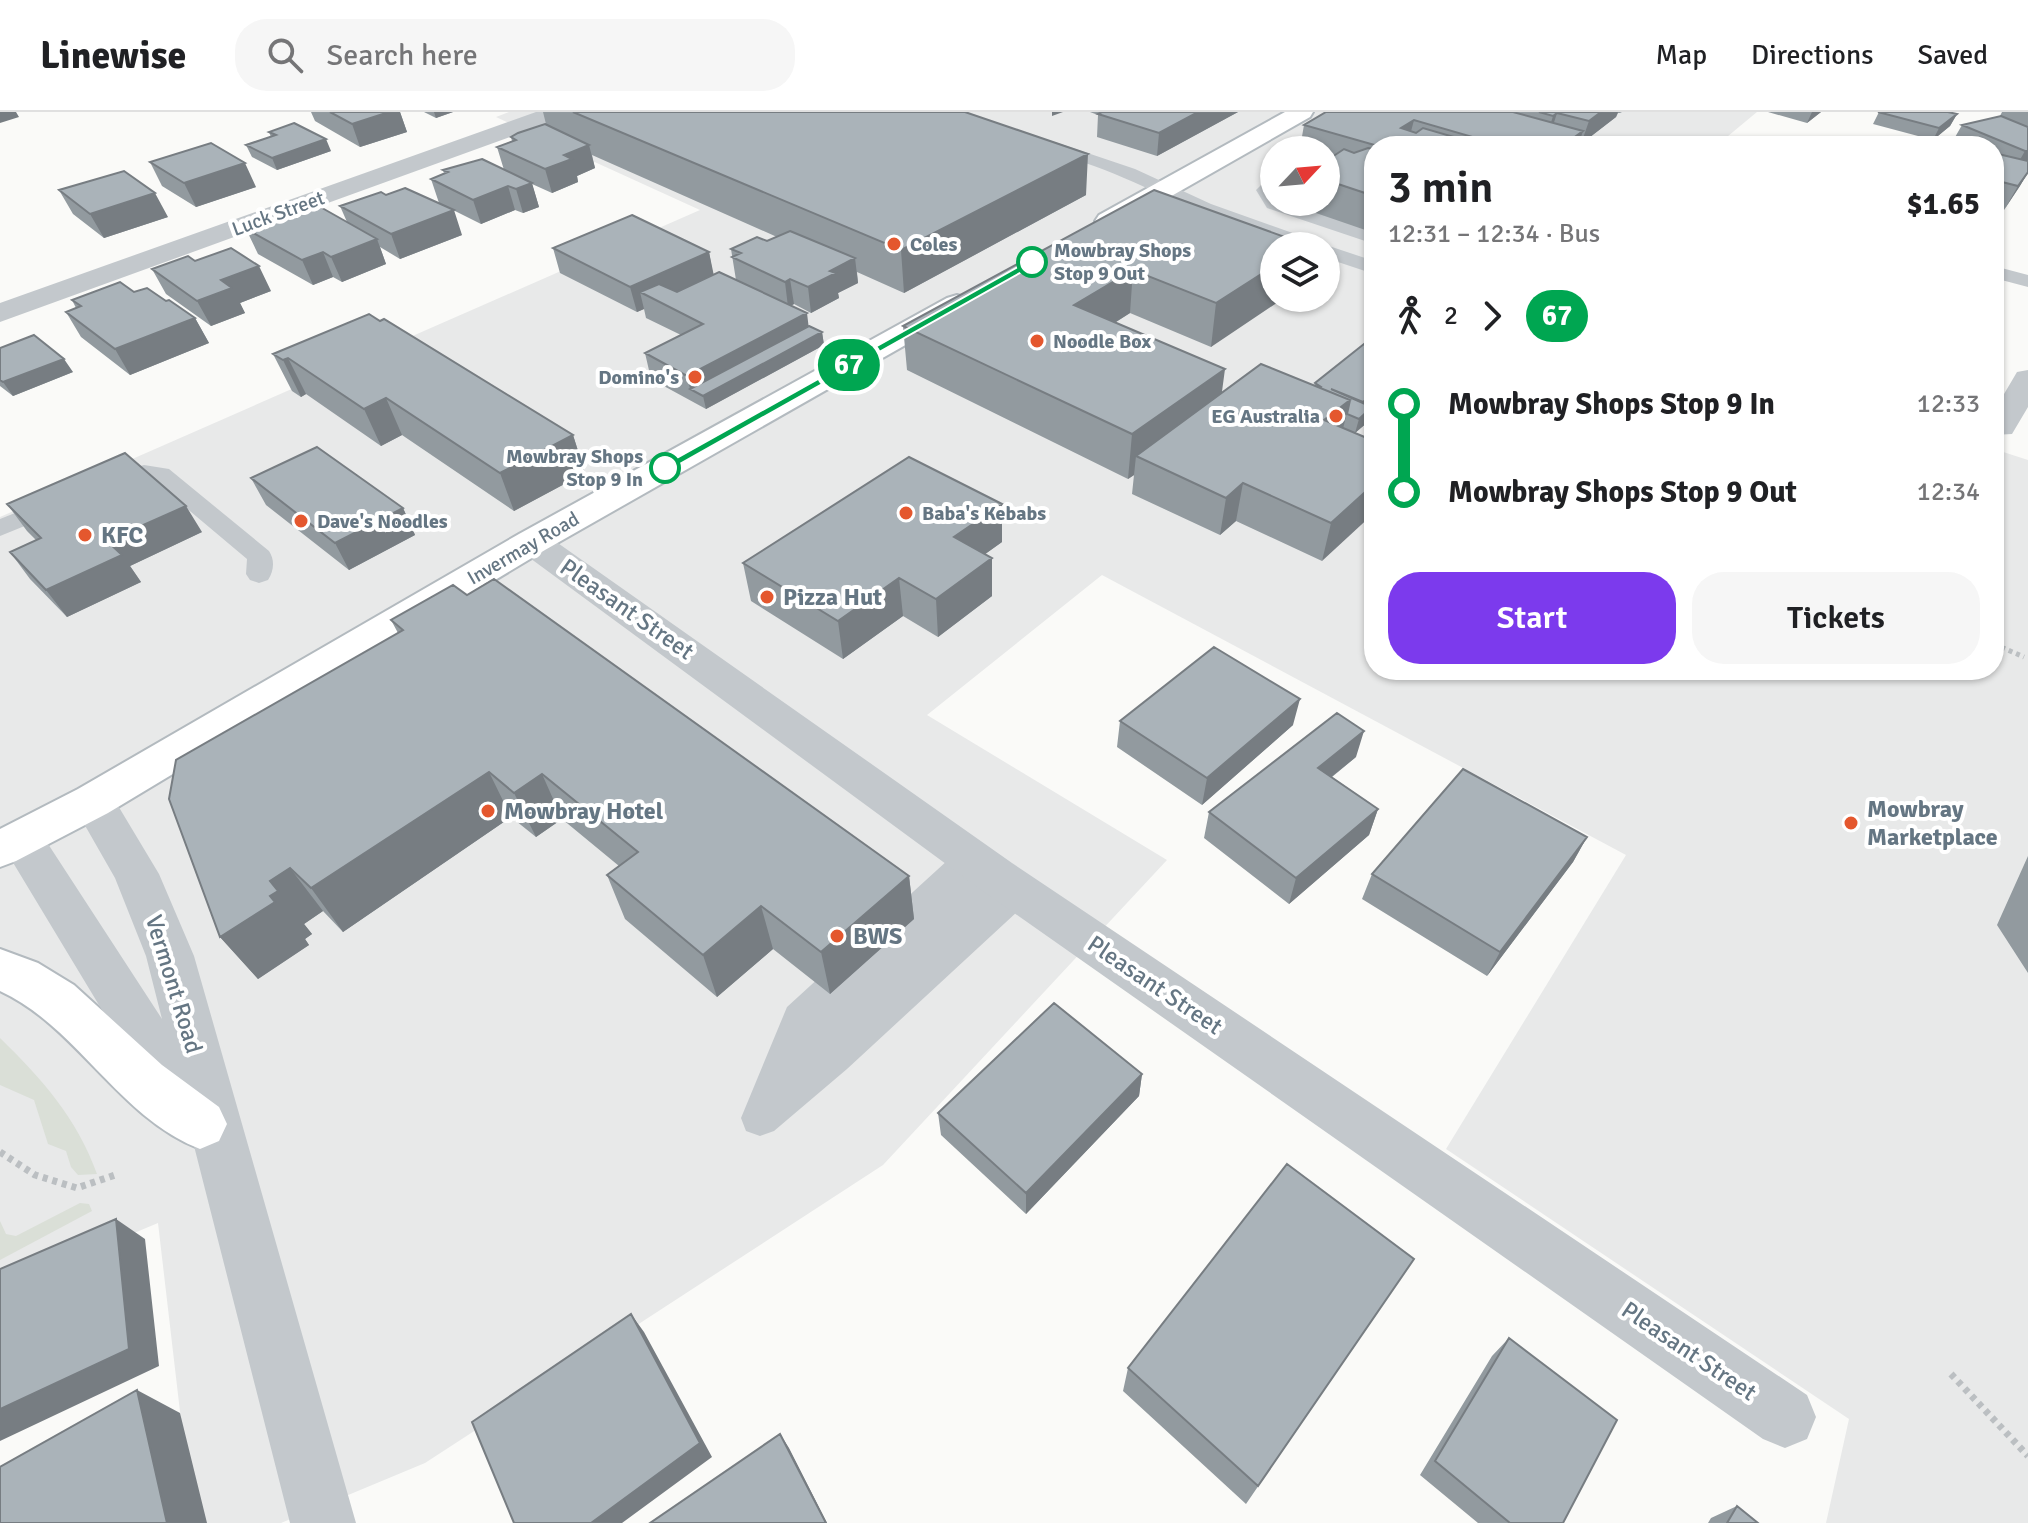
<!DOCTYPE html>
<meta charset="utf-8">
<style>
body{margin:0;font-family:Signika,sans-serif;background:#f6f6f6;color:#202124;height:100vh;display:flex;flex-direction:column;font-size:30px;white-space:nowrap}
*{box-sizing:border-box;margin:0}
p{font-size:26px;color:#757577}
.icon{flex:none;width:44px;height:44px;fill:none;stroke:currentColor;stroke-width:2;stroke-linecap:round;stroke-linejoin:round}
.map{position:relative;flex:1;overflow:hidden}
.details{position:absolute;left:1364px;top:24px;width:640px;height:544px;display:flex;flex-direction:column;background:#fff;border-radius:32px;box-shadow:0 2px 6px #0004}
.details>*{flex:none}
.badge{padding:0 16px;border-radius:26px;font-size:28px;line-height:52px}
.needle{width:52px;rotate:64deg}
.buttons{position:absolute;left:1260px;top:24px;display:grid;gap:16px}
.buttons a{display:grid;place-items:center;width:80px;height:80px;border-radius:50%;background:#fff;box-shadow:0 2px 6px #0004;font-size:40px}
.map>.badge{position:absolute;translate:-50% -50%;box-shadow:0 0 0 4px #fff}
.legs{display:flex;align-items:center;gap:12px;height:88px;padding:0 24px;font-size:26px}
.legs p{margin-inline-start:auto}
.overview{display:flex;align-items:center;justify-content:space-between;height:136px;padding:0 24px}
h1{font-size:44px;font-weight:600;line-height:60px}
.button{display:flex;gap:16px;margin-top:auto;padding:16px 24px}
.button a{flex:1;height:92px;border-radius:32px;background:#7c3aed;color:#fff;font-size:32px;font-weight:600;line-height:92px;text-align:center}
.button a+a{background:#f6f6f6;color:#202124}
ul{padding:0 24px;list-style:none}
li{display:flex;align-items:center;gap:28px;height:88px;font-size:30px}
li i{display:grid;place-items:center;width:12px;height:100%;margin:0 10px;background:currentColor}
li i::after{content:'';width:20px;height:20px;margin:-10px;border:6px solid;border-radius:50%;background:#fff}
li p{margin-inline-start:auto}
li:first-child i{background:linear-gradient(#0000 50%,currentColor 0)}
li:last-child i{background:linear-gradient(currentColor 50%,#0000 0)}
header{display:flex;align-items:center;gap:48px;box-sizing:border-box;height:112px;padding:0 40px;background:#fff;border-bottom:2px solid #e0e0e0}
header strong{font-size:38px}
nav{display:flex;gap:44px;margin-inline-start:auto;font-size:28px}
.search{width:560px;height:72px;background:#f6f6f6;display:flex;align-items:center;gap:20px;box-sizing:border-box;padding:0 28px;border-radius:32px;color:#757577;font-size:30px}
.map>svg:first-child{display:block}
</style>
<header>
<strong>Linewise</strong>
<div class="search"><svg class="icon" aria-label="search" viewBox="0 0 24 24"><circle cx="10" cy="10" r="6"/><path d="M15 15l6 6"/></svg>Search here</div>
<nav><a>Map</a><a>Directions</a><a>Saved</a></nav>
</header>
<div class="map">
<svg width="2028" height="1411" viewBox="0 0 2028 1411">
<rect width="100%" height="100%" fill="#fafaf8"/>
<!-- built -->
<path fill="#e8e9e9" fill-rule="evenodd" d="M509,0H1757L1716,34H1374V558H1994V337L2028,348V1411H1826L1849,1307L1446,1037L1626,743L1102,463L927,603L1167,748L883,1053L425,1351L281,1411H193L158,1111L0,1177V405L700,98L496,5ZM1274,38H1326V90H1274ZM1274,134H1326V186H1274Z"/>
<!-- green -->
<path fill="#dadfd7" d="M0,926C42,967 77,1006 97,1062L78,1063L71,1055L66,1039L48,1032L34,988L0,973Z
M80,1091L89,1092L92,1099L0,1148V1109L6,1122L16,1124Z"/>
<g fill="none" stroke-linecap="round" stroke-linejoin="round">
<defs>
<path id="secondary" d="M1285,0H1313L1310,5L1117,115H1099L1095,109L1099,103Z
M957,183L967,186L971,192L967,198L545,438L108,701L16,749L0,755V717L78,677L519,422L947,186Z
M0,837L38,851L74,873L162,953L219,995L227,1012L219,1029L200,1037C118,1005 78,915 0,879Z"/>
</defs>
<!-- secondary casing -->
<use href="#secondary" stroke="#b3babf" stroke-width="4"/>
<!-- path-far1 -->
<path stroke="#bbbfc2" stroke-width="5" stroke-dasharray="4 4" stroke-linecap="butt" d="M1994,532L2024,545"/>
<!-- path -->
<path stroke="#bbbfc2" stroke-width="7" stroke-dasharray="5 5" stroke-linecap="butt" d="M0,1040L35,1063L77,1076L115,1063
M1951,1262L2028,1344"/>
<!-- service -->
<path fill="#c3c8cc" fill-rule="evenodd" d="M1049,28L1135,57L1211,92L1318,130L1321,134C1252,134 1186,92 1124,66C1098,54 1070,46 1043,37L1040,33Z
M1274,65V90H1286L1374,120V132L1267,96L1256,78L1268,66Z
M1326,133L1374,149V162L1326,146V134H1323Z
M1994,154L2028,163V175L1994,166Z
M144,353L169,357L269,439C275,448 274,459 268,468L259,471L250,468L246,462L247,447L153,368C133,366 117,382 97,377L94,372L97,367Z
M60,383L69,386L73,391L69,396L0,424V407Z
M972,733L984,737L988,746L983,755L996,751L1008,755L1011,767L1018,764L1030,768L1035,778L1030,788L847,957L774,1019L760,1024L746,1019L741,1006L787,895L960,737Z"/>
<!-- minor -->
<path fill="#c3c8cc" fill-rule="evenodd" d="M536,0H568L565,5L0,210V191Z
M2028,258V295L2012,322L1994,323V299L2017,260Z
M532,419L545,422L1012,751L1807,1283L1816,1305L1807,1327L1785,1336L1763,1327L980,777L519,438L514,430L519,422Z"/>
<!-- tertiary -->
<path fill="#c3c8cc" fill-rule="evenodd" d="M93,673L108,677L159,762L194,844L356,1411H290L193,1030L178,1024L0,729L5,715L21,710L37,715L162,907L146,844L115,766L71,689L78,677Z"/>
<!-- secondary -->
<use href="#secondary" fill="#fff" fill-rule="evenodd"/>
</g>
<!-- wall -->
<path fill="#929a9f" d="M311,0H400L407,20L360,35L315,9Z
M424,0H453L436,6Z
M543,0H965L1086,83L904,181L857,160L858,171L838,181L839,186L811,201L794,192L791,194L809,214L822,220L824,233L706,297L651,267L645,241L681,223L646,206L644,197L637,200L560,161L553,136L709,140L713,163L736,168L731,137L767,129L777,125L592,43L595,56L577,64L578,70L552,81L532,72L539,95L523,101L515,98L481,112L439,91L431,67L444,62L443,58H504L497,35L512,29L511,25L546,12Z
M1090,0H1238L1157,44L1097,25L1098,3Z
M1326,0H1622L1620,1H1618L1616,5L1581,32L1579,31L1578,34H1374V121L1284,90H1326V46L1329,47L1331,45L1326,44V38H1307L1300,36L1304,13Z
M1768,0H1821L1807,11Z
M1879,0L1957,2L1950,14L1933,28L1873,12Z
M2002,0H2028V61L2004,98L1994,95V34H1950L1962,13L2000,4Z
M269,20L331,39L277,58L252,45L246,33L271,25Z
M150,50L256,75L196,95L162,74Z
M59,78L168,105L104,126L73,102Z
M1154,78L1307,133L1211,235L1130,201L1116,210L1222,281L1314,274L1315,271L1374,224V292L1370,295L1369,309L1355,321L1343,316L1374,329L1322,449L1236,409L1220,423L1132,382L1134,363L1128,367L907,258L903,214Z
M340,94L462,123L400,147L380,135L386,152L342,170L333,165L313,173L258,142L246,117L347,110Z
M195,149L271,179L240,191L245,201L211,214L166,182L152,157Z
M134,180L166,189L195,206L209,231L130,263L81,225L66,200L76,196L72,188Z
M0,236L73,260L13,284L0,274Z
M273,242L573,323L585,361L514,399L402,323L381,334L306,282L301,285L292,279Z
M251,366L403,396L415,423L349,458L266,393Z
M7,392L202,420L130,454L141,470L67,505L30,467L10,440L36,428L27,419Z
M1002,430L985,442L992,484L938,525L903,504L843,547L751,489L743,451Z
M467,483L909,764L914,807L830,882L773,837L717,885L625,807L607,763L619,754L562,707L536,725L511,705L343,820L323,799L304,812L312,822L305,827L309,833L258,867L220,825L398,521L391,508Z
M1120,609L1293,613L1202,693L1117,635Z
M1356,645L1332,665L1378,697L1369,723L1289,792L1204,726L1209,700Z
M1587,725L1573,750L1487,864L1362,787L1372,762Z
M2028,744V861L1997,813Z
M1142,962L1139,984L1026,1102L941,1023L938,1001Z
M1414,1147L1246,1392L1123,1279L1128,1256Z
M1509,1226L1563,1411H1478L1420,1363L1492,1244Z
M1737,1394L1758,1411H1708L1711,1406Z"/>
<!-- shaded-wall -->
<path fill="#777d82" d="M0,0H16L19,5L0,11Z
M389,0H400L407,20L360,35L352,12Z
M434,0H453L436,6Z
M1052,0H1063L1052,4Z
M1198,0H1238L1157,44L1159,21Z
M1601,0H1618L1616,5L1581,32L1589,9Z
M1812,0H1821L1807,11Z
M1557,1L1550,23L1546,27L1553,4Z
M1957,2L1950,14L1933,28L1939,16Z
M1414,8L1408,31L1401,16Z
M1583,19L1578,34H1562Z
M1500,26L1498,34H1492L1493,31Z
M326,27L331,39L277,58L272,46Z
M589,33L595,56L577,64L578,70L552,81L545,57L564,43Z
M2025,39H2028V59L2011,63Z
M1088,42L1086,83L904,181L901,138Z
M245,51L256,75L196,95L184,71Z
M2028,60L2020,74L2004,98L2018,74Z
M532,71L539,95L523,101L516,77Z
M508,74L515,98L481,112L473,88Z
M155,81L168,105L104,126L90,102Z
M454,98L462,123L400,147L391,122Z
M377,127L386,152L342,170L331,145Z
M323,140L333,165L313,173L302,148Z
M709,140L714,164L659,190L640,180L644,197L637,200L630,175Z
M855,146L858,171L838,181L839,186L811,201L808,175L830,159Z
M259,154L271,179L240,191L245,201L211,214L197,189L221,168Z
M1274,154V186H1284L1211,235L1216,191Z
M1133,158L1130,201L1073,237L1074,193Z
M790,167L794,192L788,195L785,170Z
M807,201L810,226L822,220L824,233L706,297L703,284L690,277L687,264Z
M195,206L209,231L130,263L115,237Z
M288,246L306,282L301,285L283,248Z
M64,247L73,260L13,284L3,270Z
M1225,257L1219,302L1136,344L1134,363L1128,367L1132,322Z
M1374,281V292L1359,304L1363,290Z
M386,286L402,323L381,334L364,297Z
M1350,288L1341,325L1324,308Z
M1372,295L1369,309L1355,321L1359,307Z
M573,323L585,361L514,399L500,361Z
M1243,371L1236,409L1220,423L1226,386Z
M1374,372V401L1322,449L1331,411Z
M1002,392V430L956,463L954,425Z
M186,394L202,420L130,454L141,470L67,505L46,478L107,429Z
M403,396L415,423L349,458L335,431Z
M992,446V484L938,525L936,487Z
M899,466L903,504L843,547L838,509Z
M1300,587L1293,613L1202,693L1207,666Z
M1364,619L1356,645L1310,682L1318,656Z
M489,660L511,705L343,820L311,776Z
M542,662L562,707L536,725L514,681Z
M1378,697L1369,723L1289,792L1296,766Z
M1587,725L1573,750L1487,864L1500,840Z
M290,756L323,799L304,812L312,822L305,827L309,833L258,867L220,825L270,784V769Z
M909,764L914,807L830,882L821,840Z
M761,794L773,837L717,885L703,843Z
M1142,962L1139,984L1026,1102V1081Z
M116,1107L145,1127L159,1254L0,1329V1297Z
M631,1202L644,1220L712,1345L622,1411H591Z
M137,1278L180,1301L207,1411H167Z
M780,1322L789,1336L827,1411H826Z"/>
<!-- building -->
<path fill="#aab3b9" stroke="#777d82" stroke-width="2" d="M330,0H389L352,12Z
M573,0H965L1088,42L901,138Z
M1102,0H1198L1159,21L1098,2Z
M1326,0H1513L1583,19L1562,34H1526L1500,26L1493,31L1414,8L1401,16L1416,21L1423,16L1478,32L1474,34H1378L1304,13Z
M1539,0H1601L1589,9L1557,1L1553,4Z
M1878,0H1948L1957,2L1939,16Z
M2001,4L2028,15V39H2025L1962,13Z
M294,11L326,27L272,46L246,33L276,23L269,20Z
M545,12L589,33L564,43L572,47L545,57L497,35L516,28L511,25L518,21Z
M211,31L245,51L184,71L150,50Z
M1368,36L1374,37V84L1326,68V46L1329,47L1344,37L1354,41Z
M1994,41L2028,49V60L2018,74L1994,68Z
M482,47L532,71L516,77L508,74L473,88L431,67L448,60L443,58Z
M124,59L155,81L90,102L59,78Z
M405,76L454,98L391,122L340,94L381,80L386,83Z
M1154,78L1307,133L1274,134V154L1216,191L1133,158L1074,193L1225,257L1132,322L903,214Z
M315,92L377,127L331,145L323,140L302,148L246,117Z
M632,103L709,140L630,175L553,136Z
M790,119L855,146L830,159L836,161L808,175L790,167L785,170L732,145L741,141L731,137L757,125L767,129Z
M231,136L259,154L221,168L232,176L197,189L152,157L188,144L195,149Z
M719,160L807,201L687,264L645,241L703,212L640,180L659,172L677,180Z
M120,170L134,180L147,176L166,189L169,188L195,206L115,237L66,200L81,194L72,188Z
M369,202L380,209L384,207L573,323L500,361L386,286L364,297L288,246L283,248L273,242Z
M809,214L822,220L703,284L690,277Z
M34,223L64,247L3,270L0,268V236Z
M1374,224V281L1363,290L1331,277L1372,295L1359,307L1347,302L1350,288L1320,276L1321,275L1315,271Z
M1261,252L1350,288L1324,308L1374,329V372L1331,411L1243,371L1226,386L1136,344Z
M317,335L403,396L335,431L251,366Z
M125,341L186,394L107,429L122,443L46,478L10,440L41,426L7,392Z
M909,345L1002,392L954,425L992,446L936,487L899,466L838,509L743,451Z
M494,467L909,764L821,840L761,794L703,843L607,763L638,740L542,662L514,681L489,660L311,776L290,756L270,769L278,779L270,784L275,790L220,825L169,687L176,648L403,518L391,508L453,473L467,483Z
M1214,535L1300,587L1207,666L1120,609Z
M1337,601L1364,619L1318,656L1378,697L1296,766L1209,700Z
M1463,657L1587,725L1500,840L1372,762Z
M1054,891L1142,962L1026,1081L938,1001Z
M1287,1052L1414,1147L1258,1374L1128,1256Z
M116,1107L129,1237L0,1297V1157Z
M631,1202L700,1331L591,1411H514L472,1310Z
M1509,1226L1617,1308L1563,1411H1510L1435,1349Z
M137,1278L167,1411H0V1355Z
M780,1322L826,1411H650Z
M1737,1394L1758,1411H1727Z"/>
<!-- line-1 -->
<path fill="#00a651" stroke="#fff" stroke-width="2" d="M1032,147L1036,152L669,358L659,356Z"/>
<!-- markers -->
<g fill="#e4572e" stroke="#fff" stroke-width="3">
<circle cx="894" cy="132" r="8"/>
<circle cx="1037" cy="229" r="8"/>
<circle cx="695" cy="265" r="8"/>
<circle cx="1336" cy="304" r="8"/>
<circle cx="906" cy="401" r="8"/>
<circle cx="301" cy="409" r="8"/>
<circle cx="85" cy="423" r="8"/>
<circle cx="767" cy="485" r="8"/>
<circle cx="488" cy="699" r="8"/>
<circle cx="1851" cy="711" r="8"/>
<circle cx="837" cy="824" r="8"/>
</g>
<g fill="#fff" stroke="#00a651" stroke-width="4">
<circle cx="1032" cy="150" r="14"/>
<circle cx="665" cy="356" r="14"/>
</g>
<g text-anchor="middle" stroke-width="8" stroke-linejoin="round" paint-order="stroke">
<!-- far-street labels -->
<g font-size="20" fill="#657683" stroke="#fff">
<text transform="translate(278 101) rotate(-20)" y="7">Luck Street</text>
<text transform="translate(523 436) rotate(-30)" y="7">Invermay Road</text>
</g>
<!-- far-poi labels -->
<g font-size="20" font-weight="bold" fill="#657683" stroke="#fff" text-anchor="start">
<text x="910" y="139">Coles</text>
<text x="1053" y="236">Noodle Box</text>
<text x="679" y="272" text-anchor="end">Domino's</text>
<text x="1320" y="311" text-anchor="end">EG Australia</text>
<text x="922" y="408">Baba's Kebabs</text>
<text x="317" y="416">Dave's Noodles</text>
</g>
<!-- far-stop labels -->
<g font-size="20" font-weight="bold" fill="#657683" stroke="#fff" text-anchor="start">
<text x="1054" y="145">Mowbray Shops<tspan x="1054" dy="23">Stop 9 Out</tspan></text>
<text x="643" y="351" text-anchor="end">Mowbray Shops<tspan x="643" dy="23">Stop 9 In</tspan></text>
</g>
<!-- poi labels -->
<g font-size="24" font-weight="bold" fill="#657683" stroke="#fff" text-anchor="start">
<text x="101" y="431">KFC</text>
<text x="783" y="493">Pizza Hut</text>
<text x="1867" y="705">Mowbray<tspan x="1867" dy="28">Marketplace</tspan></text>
<text x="504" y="707">Mowbray Hotel</text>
<text x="853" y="832">BWS</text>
</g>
<!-- street labels -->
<g font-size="24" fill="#657683" stroke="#fff">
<text transform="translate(627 497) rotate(35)" y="8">Pleasant Street</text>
<text transform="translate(174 872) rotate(73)" y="8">Vermont Road</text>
<text transform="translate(1155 873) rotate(34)" y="8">Pleasant Street</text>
<text transform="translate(1689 1239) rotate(34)" y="8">Pleasant Street</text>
</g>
</g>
</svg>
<div class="buttons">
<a><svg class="needle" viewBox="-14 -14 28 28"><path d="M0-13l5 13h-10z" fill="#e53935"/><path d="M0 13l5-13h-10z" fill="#757577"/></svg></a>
<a><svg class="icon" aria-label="layers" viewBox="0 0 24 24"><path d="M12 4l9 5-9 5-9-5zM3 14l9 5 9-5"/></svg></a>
</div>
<b class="badge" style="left:849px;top:253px;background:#00a651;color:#fff">67</b>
<section class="details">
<div class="overview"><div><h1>3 min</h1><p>12:31 – 12:34 · Bus</p></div><b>$1.65</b></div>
<div class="legs"><svg class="icon" aria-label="walk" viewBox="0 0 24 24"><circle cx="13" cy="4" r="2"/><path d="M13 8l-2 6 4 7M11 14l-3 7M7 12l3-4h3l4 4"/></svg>2<svg class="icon" aria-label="forward" viewBox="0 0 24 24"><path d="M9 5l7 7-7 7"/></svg><b class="badge" style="background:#00a651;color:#fff">67</b></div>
<ul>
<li><i style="color:#00a651"></i><b>Mowbray Shops Stop 9 In</b><p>12:33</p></li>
<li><i style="color:#00a651"></i><b>Mowbray Shops Stop 9 Out</b><p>12:34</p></li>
</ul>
<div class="button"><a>Start</a><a>Tickets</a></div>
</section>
</div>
